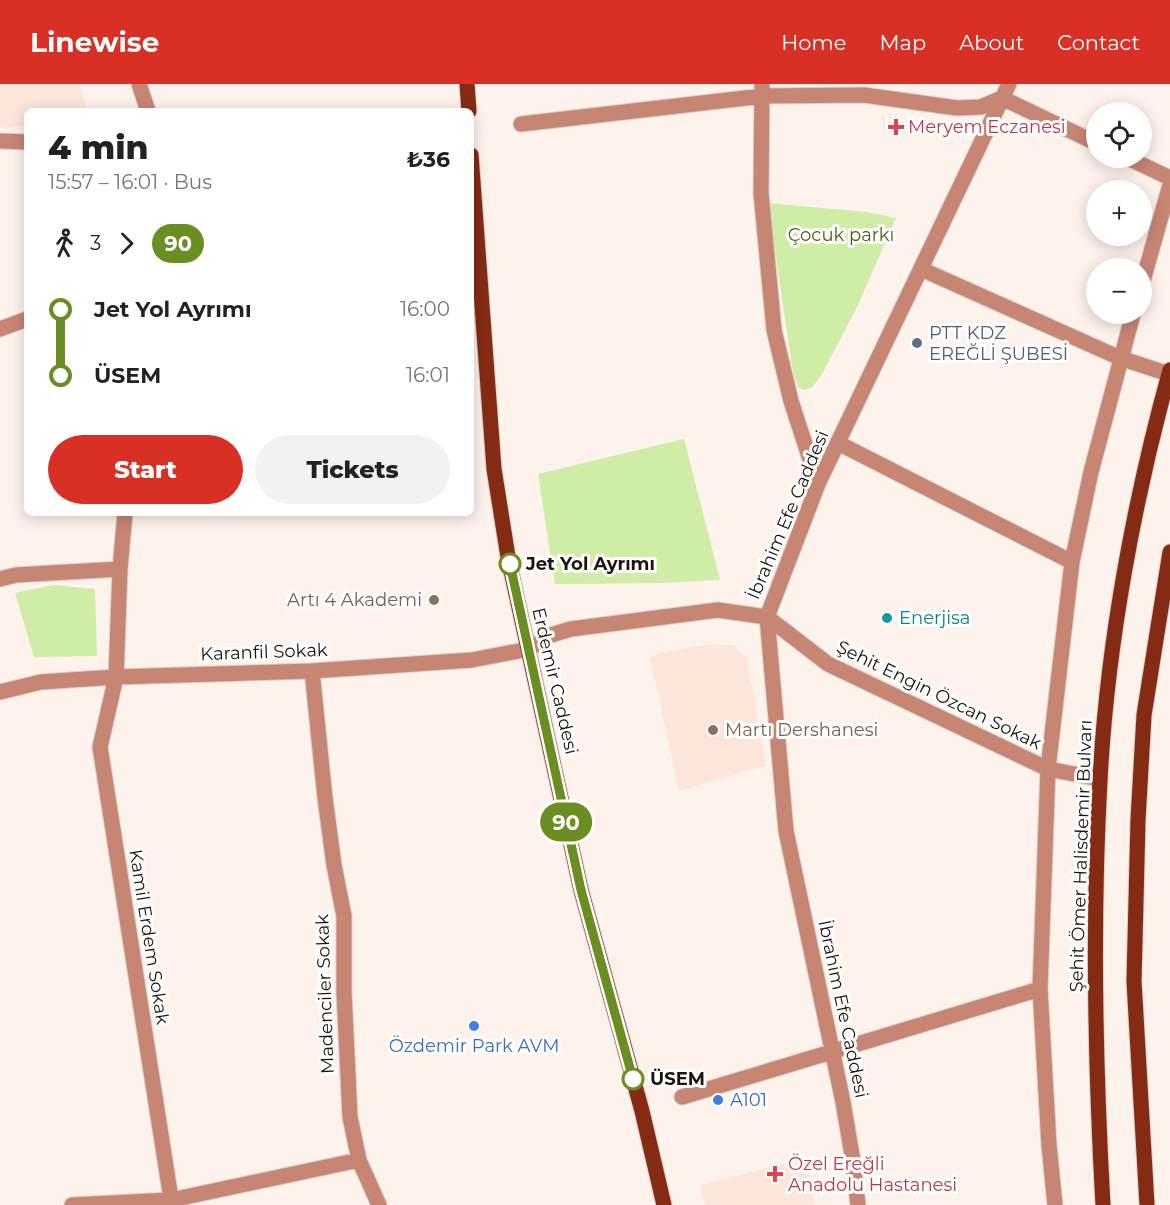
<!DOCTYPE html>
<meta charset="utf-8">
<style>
body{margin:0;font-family:Montserrat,sans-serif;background:#f2f2f2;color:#222;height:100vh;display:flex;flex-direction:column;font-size:22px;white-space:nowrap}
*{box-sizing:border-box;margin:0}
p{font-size:20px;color:#767676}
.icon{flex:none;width:33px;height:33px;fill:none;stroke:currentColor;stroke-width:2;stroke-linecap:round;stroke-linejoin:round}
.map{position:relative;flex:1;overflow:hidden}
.panel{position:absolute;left:24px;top:24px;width:450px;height:408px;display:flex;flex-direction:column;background:#fff;border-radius:9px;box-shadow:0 3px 15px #0003}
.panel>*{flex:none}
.badge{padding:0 12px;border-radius:20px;font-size:21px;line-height:39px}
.buttons{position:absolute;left:1086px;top:18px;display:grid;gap:12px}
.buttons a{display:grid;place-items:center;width:66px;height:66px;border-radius:50%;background:#fff;box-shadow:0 3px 15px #0003;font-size:30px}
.map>.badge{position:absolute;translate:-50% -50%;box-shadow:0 0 0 3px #fff}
.legs{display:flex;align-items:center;gap:9px;height:66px;padding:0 24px;font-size:20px}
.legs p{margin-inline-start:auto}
.headline{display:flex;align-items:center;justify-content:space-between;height:102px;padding:0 24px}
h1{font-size:33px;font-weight:800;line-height:45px}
.button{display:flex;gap:12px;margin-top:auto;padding:12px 24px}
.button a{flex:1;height:69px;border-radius:36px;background:#d93025;color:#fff;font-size:24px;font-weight:800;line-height:69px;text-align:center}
.button a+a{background:#f2f2f2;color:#222}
ul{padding:0 24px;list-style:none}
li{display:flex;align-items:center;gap:21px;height:66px;font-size:22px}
li i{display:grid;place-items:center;width:9px;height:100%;margin:0 8px;background:currentColor}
li i::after{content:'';width:15px;height:15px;margin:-8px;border:4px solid;border-radius:50%;background:#fff}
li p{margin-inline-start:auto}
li:first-child i{background:linear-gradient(#0000 50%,currentColor 0)}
li:last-child i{background:linear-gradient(currentColor 50%,#0000 0)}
header{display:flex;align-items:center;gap:36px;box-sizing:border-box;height:84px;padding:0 30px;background:#d93025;color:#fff}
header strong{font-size:28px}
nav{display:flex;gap:33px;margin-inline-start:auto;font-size:21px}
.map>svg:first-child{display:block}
</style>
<header>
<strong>Linewise</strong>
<nav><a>Home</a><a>Map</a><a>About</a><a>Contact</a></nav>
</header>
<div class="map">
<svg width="1170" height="1121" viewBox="0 0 1170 1121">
<rect width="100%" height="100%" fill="#fdf2ec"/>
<!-- built -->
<path fill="#fce6db" d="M0,0H79L87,27H27V41L10,44L0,43Z
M706,561H734L747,575L766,682L748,686L679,707L650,574L659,569Z
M807,1074L815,1121H705L701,1101Z"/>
<!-- green -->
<path fill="#cfeda7" d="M768,119L866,128L896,134L858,221L821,292L812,303L805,306L798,304L793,289Z
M684,355L720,496L661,499L555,500L538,390Z
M54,501L95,505L97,572L34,573L15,509Z"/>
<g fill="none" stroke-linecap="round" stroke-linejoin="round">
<defs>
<path id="minor" d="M139,0L148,27
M762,0L761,109L774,246L791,317L818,400
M521,40L763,12L864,11L957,24L981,23L1002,14L1096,59
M0,57L27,58
M1128,74L1170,94
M921,185L1120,274L1169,290
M1142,200L1170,101
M0,245L27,235
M838,359L1072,478
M125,429L120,485L116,593L100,663L172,1121
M0,495L16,491L120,485
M312,587L325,714L334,781L344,832V908L350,1033L359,1076L379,1121
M0,608L41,598L116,593L312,587L472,576L529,565L551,551L571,545L718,526L767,533L828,580L1048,685L1100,695
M682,1013L1040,905
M72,1121L171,1116L359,1076
M858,1121L853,1077L843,1018L786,747L767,533L818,400L1009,0
M1055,1121L1049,1061L1040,905L1048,685L1072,478L1091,388L1133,230"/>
<path id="major" d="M467,0L469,27
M471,71L494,385L508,473L581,806L642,1027L664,1121
M1103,1121C1095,979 1092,838 1100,696C1107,562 1134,416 1170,286
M1147,1121L1134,897L1138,736L1144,631L1170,468"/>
</defs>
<!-- minor casing -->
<use href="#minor" stroke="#d9cec9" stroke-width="17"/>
<!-- major casing -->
<use href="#major" stroke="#d9cec9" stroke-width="17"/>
<!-- minor -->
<use href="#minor" stroke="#c78574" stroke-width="15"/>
<!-- major -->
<use href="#major" stroke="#852b13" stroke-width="15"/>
</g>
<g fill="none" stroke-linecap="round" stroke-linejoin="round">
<defs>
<path id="line-1" d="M510,480L581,806L633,995"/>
</defs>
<!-- line-1 casing -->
<use href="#line-1" stroke="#fff" stroke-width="14"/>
<!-- line-1 -->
<use href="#line-1" stroke="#6b8e23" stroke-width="9"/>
</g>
<!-- markers -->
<g fill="#e0444e" stroke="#fff" stroke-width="2">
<path d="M893 34h6v6h6v6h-6v6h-6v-6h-6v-6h6z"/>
<path d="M772 1081h6v6h6v6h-6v6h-6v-6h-6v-6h6z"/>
</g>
<circle fill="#5c6f8a" stroke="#fff" stroke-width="2" cx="917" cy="259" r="6"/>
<g fill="#fff" stroke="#6b8e23" stroke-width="3">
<circle cx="510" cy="480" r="10"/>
<circle cx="633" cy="995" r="10"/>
</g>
<g fill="#8d6e63" stroke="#fff" stroke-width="2">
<circle cx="434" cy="516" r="6"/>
<circle cx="713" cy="646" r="6"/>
</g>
<circle fill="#0f9aa8" stroke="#fff" stroke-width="2" cx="887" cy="534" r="6"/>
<g fill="#3f7fe0" stroke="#fff" stroke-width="2">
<circle cx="474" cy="942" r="6"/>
<circle cx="718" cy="1016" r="6"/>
</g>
<g text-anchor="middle" stroke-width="6" stroke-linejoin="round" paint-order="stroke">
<!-- health labels -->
<g font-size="18" fill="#be3a42" stroke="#fff" text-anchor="start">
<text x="908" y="49">Meryem Eczanesi</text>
<text x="788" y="1086">Özel Ereğli<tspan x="788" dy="21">Anadolu Hastanesi</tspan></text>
</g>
<!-- park labels -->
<g font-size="18" fill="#48601f" stroke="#fff">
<text x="841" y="157">Çocuk parkı</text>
</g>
<!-- service labels -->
<g font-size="18" fill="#4e5e75" stroke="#fff" text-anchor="start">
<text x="929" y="255">PTT KDZ<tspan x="929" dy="21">EREĞLİ ŞUBESİ</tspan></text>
</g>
<!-- street labels -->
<g font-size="18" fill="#1d140f" stroke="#fff">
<text transform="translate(788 431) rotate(-67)" y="6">İbrahim Efe Caddesi</text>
<text transform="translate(264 568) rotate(-2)" y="6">Karanfil Sokak</text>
<text transform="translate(555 597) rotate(77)" y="6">Erdemir Caddesi</text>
<text transform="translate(939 611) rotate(26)" y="6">Şehit Engin Özcan Sokak</text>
<text transform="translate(1081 772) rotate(-88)" y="6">Şehit Ömer Halisdemir Bulvarı</text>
<text transform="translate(149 853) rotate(81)" y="6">Kamil Erdem Sokak</text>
<text transform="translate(325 910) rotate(-92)" y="6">Madenciler Sokak</text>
<text transform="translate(843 925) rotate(78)" y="6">İbrahim Efe Caddesi</text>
</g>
<!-- stop labels -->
<g font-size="18" font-weight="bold" fill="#1d140f" stroke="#fff" text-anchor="start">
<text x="526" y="486">Jet Yol Ayrımı</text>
<text x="650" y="1001">ÜSEM</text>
</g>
<!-- education labels -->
<g font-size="18" fill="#785e54" stroke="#fff" text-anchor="end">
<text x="422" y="522">Artı 4 Akademi</text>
<text x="725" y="652" text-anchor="start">Martı Dershanesi</text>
</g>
<!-- culture labels -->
<g font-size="18" fill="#0d838f" stroke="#fff" text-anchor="start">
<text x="899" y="540">Enerjisa</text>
</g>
<!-- shop labels -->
<g font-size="18" fill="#366cbe" stroke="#fff">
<text x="474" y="968">Özdemir Park AVM</text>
<text x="730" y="1022" text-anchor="start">A101</text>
</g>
</g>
</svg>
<div class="buttons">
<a><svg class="icon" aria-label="locate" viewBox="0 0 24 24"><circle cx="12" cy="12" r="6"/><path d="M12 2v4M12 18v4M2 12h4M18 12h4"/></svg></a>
<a>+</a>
<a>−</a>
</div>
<b class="badge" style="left:566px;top:738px;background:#6b8e23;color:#fff">90</b>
<section class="panel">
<div class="headline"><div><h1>4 min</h1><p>15:57 – 16:01 · Bus</p></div><b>₺36</b></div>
<div class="legs"><svg class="icon" aria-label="walk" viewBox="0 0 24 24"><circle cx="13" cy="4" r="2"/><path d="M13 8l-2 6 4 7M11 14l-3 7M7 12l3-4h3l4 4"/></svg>3<svg class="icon" aria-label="forward" viewBox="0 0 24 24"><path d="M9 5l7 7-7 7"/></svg><b class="badge" style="background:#6b8e23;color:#fff">90</b></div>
<ul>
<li><i style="color:#6b8e23"></i><b>Jet Yol Ayrımı</b><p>16:00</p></li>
<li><i style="color:#6b8e23"></i><b>ÜSEM</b><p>16:01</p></li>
</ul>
<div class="button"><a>Start</a><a>Tickets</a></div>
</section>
</div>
